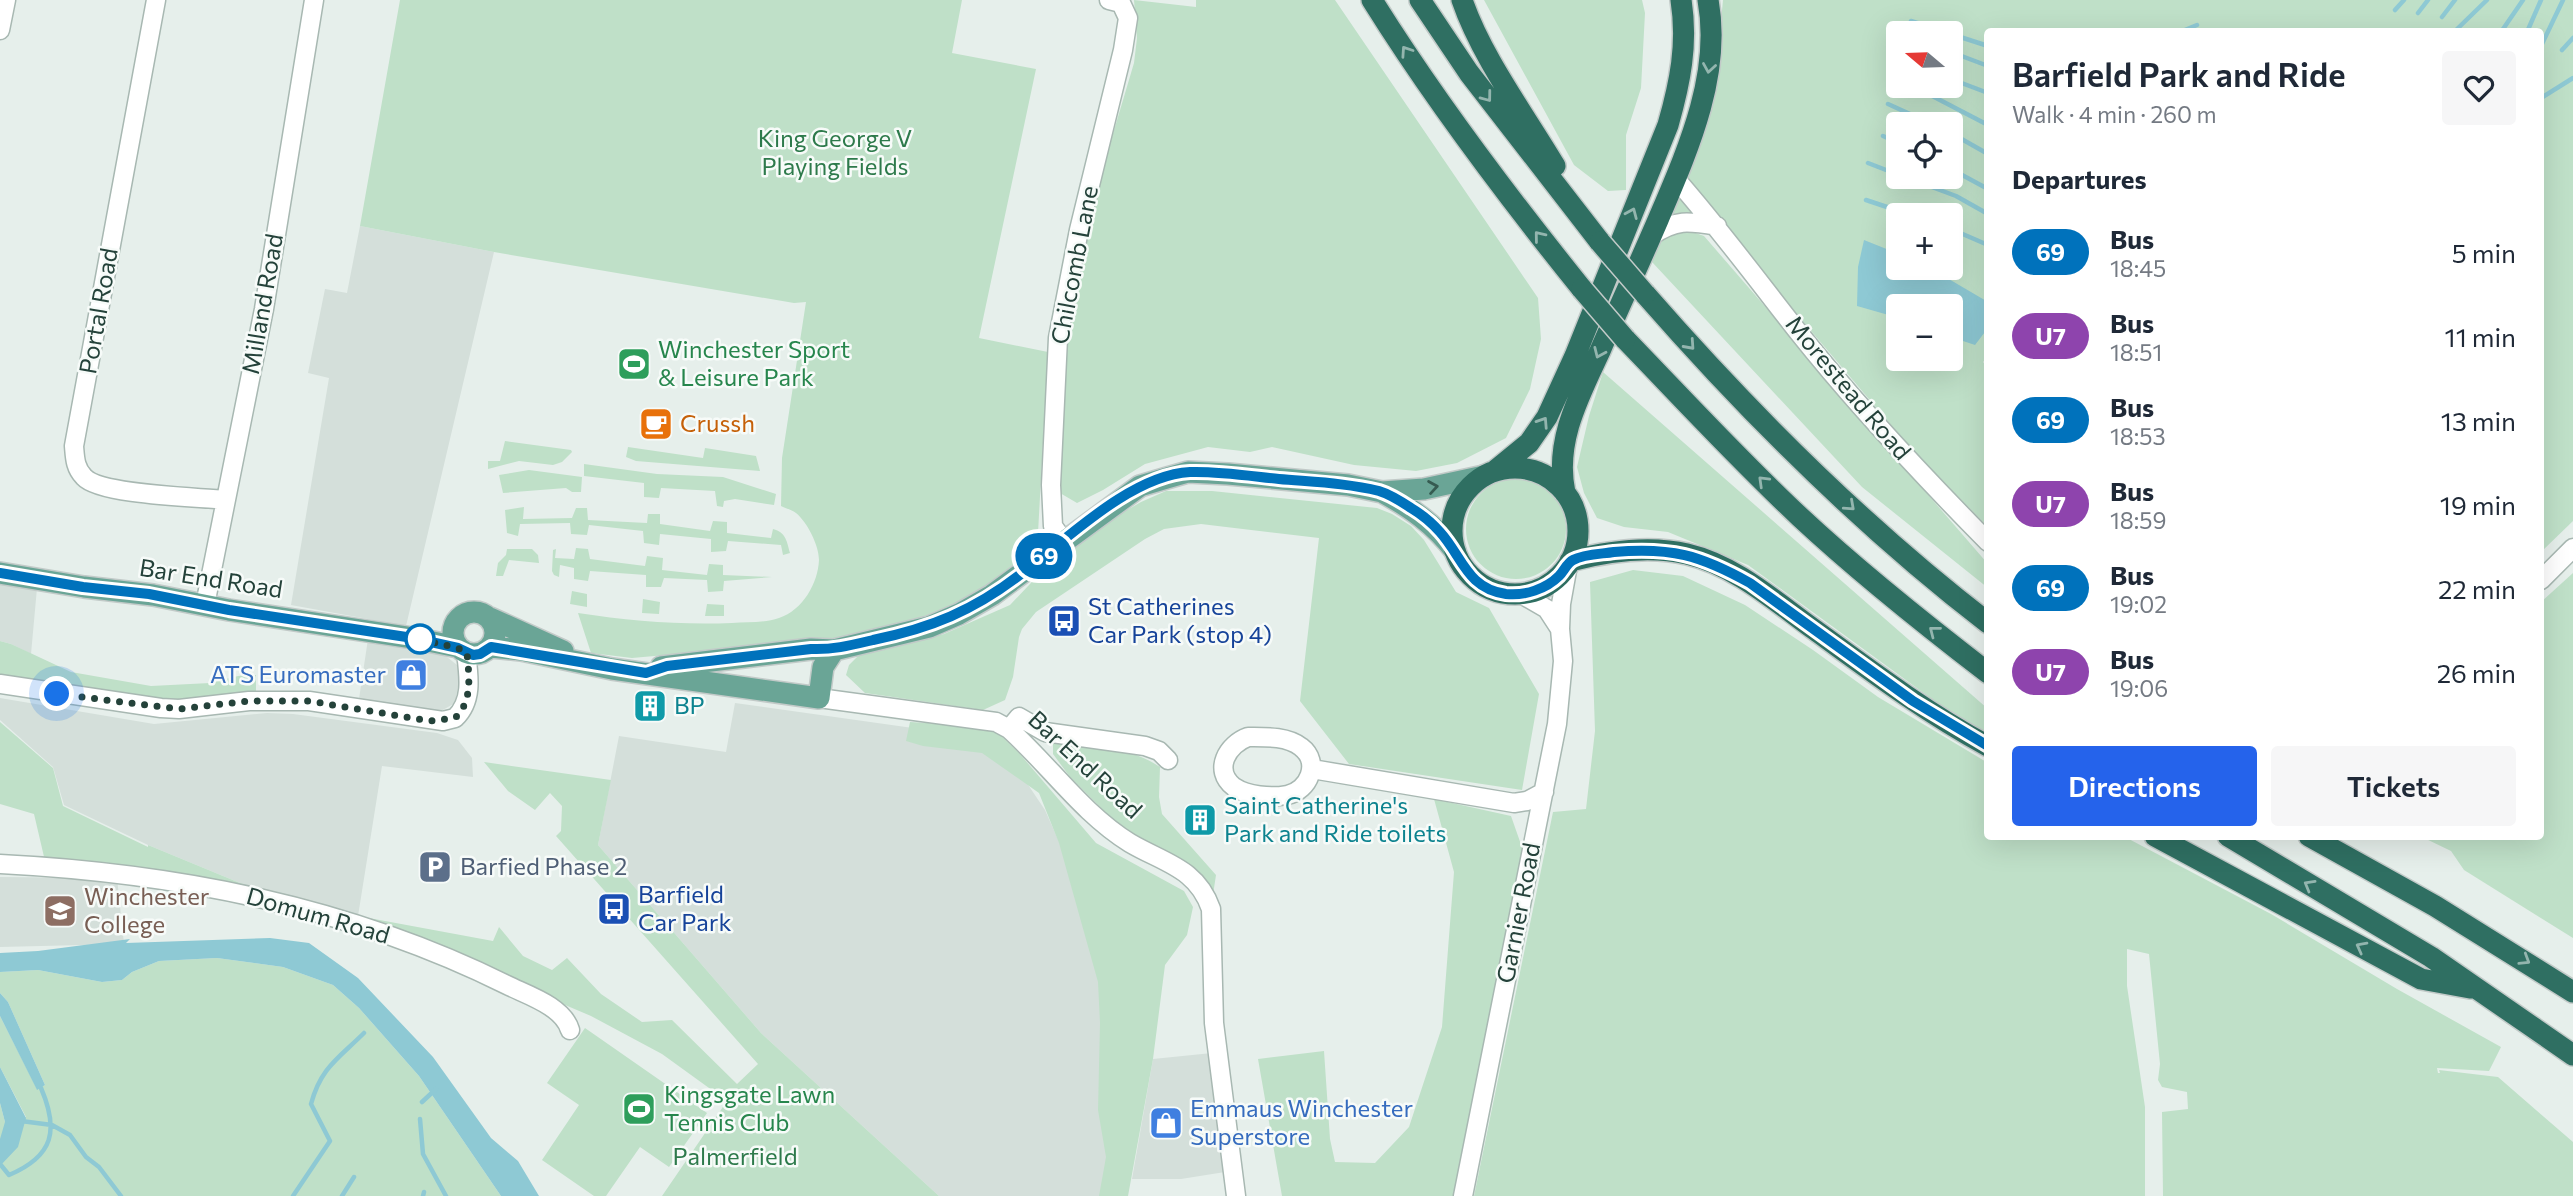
<!DOCTYPE html>
<meta charset="utf-8">
<style>
body{margin:0;font-family:Commissioner,sans-serif;background:#f6f6f7;color:#1f2937;height:100vh;display:flex;flex-direction:column;font-size:26px;white-space:nowrap}
*{box-sizing:border-box;margin:0}
p{font-size:23px;color:#747a83}
.icon{flex:none;width:38px;height:38px;fill:none;stroke:currentColor;stroke-width:2;stroke-linecap:round;stroke-linejoin:round}
.map{position:relative;flex:1;overflow:hidden}
.sheet{position:absolute;left:1984px;top:28px;width:560px;height:812px;display:flex;flex-direction:column;background:#fff;border-radius:7px;box-shadow:0 7px 28px #0002}
.sheet>*{flex:none}
.badge{padding:0 14px;border-radius:23px;font-size:24px;line-height:46px}
.needle{width:46px;rotate:289deg}
.fabs{position:absolute;left:1886px;top:21px;display:grid;gap:14px}
.fabs a{display:grid;place-items:center;width:77px;height:77px;border-radius:7px;background:#fff;box-shadow:0 7px 28px #0002;font-size:35px}
.you{position:absolute;width:35px;height:35px;margin:-18px;border:5px solid #fff;border-radius:50%;background:#1a73e8;box-shadow:0 0 0 10px #1a73e833}
.map>.badge{position:absolute;translate:-50% -50%;box-shadow:0 0 0 4px #fff}
h2{padding:0 28px;font-size:26px;line-height:63px}
.round{display:grid;place-items:center;flex:none;width:74px;height:74px;border-radius:7px;background:#f6f6f7}
.summary{display:flex;align-items:center;justify-content:space-between;height:119px;padding:0 28px}
h1{font-size:33px;font-weight:600;line-height:52px}
.cta{display:flex;gap:14px;margin-top:auto;padding:14px 28px}
.cta a{flex:1;height:80px;border-radius:7px;background:#2563eb;color:#fff;font-size:28px;font-weight:600;line-height:80px;text-align:center}
.cta a+a{background:#f6f6f7;color:#1f2937}
ul{padding:0;list-style:none}
li{display:flex;align-items:center;gap:21px;height:84px;padding:0 28px}
li div{flex:1}
li b{display:block;font-size:26px}
li em{font-style:normal}
li .badge{min-width:77px;font-weight:700;text-align:center}
.map>svg:first-child{display:block}
</style>
<div class="map">
<svg width="2573" height="1196" viewBox="0 0 2573 1196">
<rect width="100%" height="100%" fill="#e6efeb"/>
<!-- built -->
<path fill="#d4dfda" d="M360,226L494,252L406,626L291,605L329,378L308,373L325,289L347,293Z
M0,583L37,588L31,654L11,644L0,641Z
M368,639L435,651L447,657L457,665L460,676L455,703L441,711L359,699Z
M0,698L154,724L267,713L293,714L437,733L458,740L472,758L473,777L382,766L358,916L240,883L148,845L64,805L53,767L0,720Z
M735,703L998,740L1045,810L1122,985L1107,1196H939L761,1033L598,845L619,736L726,752Z
M0,877L117,878L124,944L0,947Z
M1212,1053L1225,1172L1181,1179H1132L1153,1059Z"/>
<!-- green -->
<path fill="#bfe0c8" fill-rule="evenodd" d="M400,0H962L952,53L1036,69L979,338L1048,352L1038,533L1020,559L977,594L923,622L825,641L632,658L591,653L578,613C630,621 679,625 732,623C747,622 765,623 779,618C803,610 818,583 819,560C819,545 807,522 796,513C792,510 785,508 781,506L782,458L806,302L794,303L494,252L360,226Z
M1134,0L1196,7V0H1335L1538,298L1541,339L1530,389L1506,438L1457,463L1416,471L1354,465L1272,447L1250,452L1208,447L1145,464L1103,490L1077,503L1060,493L1056,402L1086,244L1104,164L1134,63L1137,38Z
M1484,0H1642L1645,13L1641,88L1626,135V190L1608,191L1574,165Z
M1723,0H2573V521L2541,552V32H1988V357L1983,362L1988,367V527L1914,452L1800,318L1687,177L1713,104ZM1899,33H1951V86H1899ZM1899,124H1951V177H1899ZM1899,215H1951V268H1899ZM1899,306H1951V359H1899Z
M1679,191L1699,213L1670,214Z
M1690,231L1704,236L1988,564V588L1862,487L1652,262L1660,238Z
M1603,372L1988,709V733L1958,718L1748,565L1668,532L1624,527L1597,518L1584,493L1577,467L1589,416Z
M505,441L571,450L572,452L562,462L553,465L519,461L488,469V461H500Z
M628,447L703,458L705,448L756,456L760,471L636,461L626,457Z
M584,464L657,474L723,477L776,494L774,505L735,499L724,501L723,507L717,506L715,491L661,488L659,498L644,497V483L584,476Z
M529,470L582,477L581,492H572L566,488L503,493L499,475Z
M1466 529a50 50 0 1 1 100 0a50 50 0 1 1-100 0Z
M1166,491H1212L1377,508L1392,514L1411,526L1424,540L1456,592L1489,608L1539,694L1522,790L1349,764L1300,701L1319,538L1201,524L1164,529L1145,539L1036,612L1022,629L1019,637L1013,677L1005,700L983,710L865,693L846,675L849,665L861,653L884,650L944,634L1010,605L1047,566L1094,529L1141,502Z
M524,507L523,519L572,518L576,508H587L588,520L647,523L648,514H660V524L710,531L713,521L727,522V533L771,538L773,529C786,532 787,542 790,553L783,555L781,545L728,541L726,551L711,552V539L660,534L659,545L644,543L643,531L589,525L587,535L571,534L570,523L520,524L518,536L507,533L505,510Z
M576,548L588,549L590,559L645,566L647,556L663,558L662,570L707,575L709,564L723,565V575L772,577L724,581L723,591L708,592L707,580L664,578L661,587H646V575L590,571L588,581L574,579V568L560,565L559,577L554,575L552,571L553,550L556,549L555,558L574,559Z
M507,549H532L538,555L539,563L509,560L503,576H496L498,563L506,555Z
M1633,570L1683,576L1745,605L1813,650L1878,697L1988,763V836L2125,837L2271,914L2397,989L2501,1047L2489,1071L2437,1068L2438,1073H2440L2439,1070L2498,1077L2573,1142V1196H2163L2162,1112L2188,1109L2187,1092L2162,1087L2158,1080L2160,1064L2149,954L2127,949V986L2145,1107V1196H1474L1553,812L1586,809L1595,731L1590,582Z
M2573,573V938L2464,870L2451,851L2422,837L2541,836V602Z
M572,591L587,594V607L570,604Z
M643,599L660,602L659,614L642,613Z
M707,604L724,605V616H705Z
M0,641L11,644L71,672L151,686L210,683L238,676L256,675V691L171,702L0,677Z
M0,722L53,768L63,806L148,847V845L240,883L358,916L493,941L499,927L523,956L552,970L567,958L601,994L642,1022L672,1020L737,1084L758,1064L556,836L561,831L562,806L550,793L535,810L508,791L484,762L611,780L598,845L761,1033L939,1196H662L727,1101L662,1054L591,1016L405,937L45,861L34,814L0,804Z
M910,722L992,727L1019,753L1096,843L1184,891L1193,907L1187,935L1165,965L1153,1059L1128,1196H1099L1106,1157L1098,1110L1100,1023L1098,982L1059,843L1039,793L982,753L923,746L906,741Z
M1053,742C1089,746 1129,746 1160,767L1159,797L1162,814L1216,875L1212,901L1156,849L1111,818L1070,777L1053,754Z
M1434,799L1511,816L1524,853L1457,1196H1282L1258,1059L1324,1051L1330,1139L1335,1162L1375,1163L1409,1127L1442,1027L1454,872Z
M217,958L283,967L333,985L359,1008L419,1076L501,1196H0V1103L5,1122L26,1117L0,1067V1016L37,1089L45,1085L8,1002L0,993V972L38,970L102,982L122,980L132,972L159,961Z
M585,1028L707,1113L669,1167L640,1147L606,1196H594L542,1160L579,1105L547,1083Z"/>
<!-- water -->
<path fill="#8ec9d4" d="M1864,240L1899,254V268H1930L1988,302V328L1975,345L1951,337V306H1899V318L1857,306L1858,267Z
M270,938L309,943L358,978L433,1057L491,1138L518,1161L539,1196H501L419,1076L359,1008L333,985L283,967L217,958L159,961L132,972L122,980L102,982L38,970L0,972V953L38,951L130,939L126,943Z
M0,993L8,1002L45,1085L37,1090L0,1016Z
M0,1067L26,1118L18,1147L0,1166V1139L5,1122L0,1103Z"/>
<g fill="none" stroke-linecap="round" stroke-linejoin="round">
<!-- stream -->
<path stroke="#8ec9d4" stroke-width="4.5" d="M2395,10L2404,0
M2418,13L2428,0
M2442,17L2455,0
M1911,21L1948,33
M2180,32L2197,25
M2454,32L2487,0
M2501,32L2523,0
M2527,32L2541,0
M1951,34L1988,46
M2541,46L2563,0
M2562,50L2573,38
M1951,52L1988,66
M1951,79L1988,93
M1913,86L1988,125
M2541,98L2573,78
M1888,104L1932,124
M1951,133L1988,154
M1883,136L1899,143
M1868,163L1899,175
M1951,169L1988,189
M1905,177L1956,196L1988,214
M1866,200L1911,215
M1951,229L1988,245
M422,1102L436,1089
M420,1119L423,1154L446,1196
M21,1121L52,1125L70,1135L86,1157L99,1167L121,1196
M0,1164L9,1175C54,1156 59,1130 41,1088
M293,1196L330,1141L311,1104C321,1067 339,1058 364,1033
M342,1196L354,1177
M423,1196L424,1192"/>
<defs>
<path id="minor" d="M156,0L74,446C75,458 75,468 84,477C100,495 197,497 225,500
M0,30L6,0
M1675,178C1719,228 1758,281 1799,333C1857,406 1922,475 1988,542
M1651,236C1676,219 1688,221 1717,226
M1063,540L1053,526L1051,485L1058,338L1079,230L1123,50L1128,18L1121,3L1109,0
M2541,580L2573,548
M1521,594L1547,609L1560,629
M205,605L264,309L314,0
M0,684L161,708L179,709L249,701H309L443,721L455,718C473,701 469,676 466,653
M819,698L981,720L996,722L1009,729C1050,766 1083,814 1130,843C1164,863 1197,868 1211,909L1214,1023L1236,1196
M1009,729L1019,717L1045,732L1145,746L1159,751L1168,760
M1248,737C1265,737 1287,736 1301,747C1321,762 1309,791 1287,795C1271,798 1247,796 1234,787C1212,770 1228,744 1248,737Z
M1312,769L1514,803L1527,801L1544,792
M0,864C176,873 348,906 507,985C527,995 563,1006 570,1030
M1463,1196L1557,724L1563,661L1560,629L1561,604L1568,565"/>
<path id="major" d="M1382,492C1411,508 1434,524 1455,551
M0,573L84,587L153,595L229,610L413,638L458,647
M453 633a21 21 0 1 1 42 0a21 21 0 1 1-42 0Z
M490,618L563,651
M491,647L521,650L612,669L819,698L823,667L834,650L929,627L959,614L992,595L1140,486L1167,478L1188,472L1228,474L1348,485L1382,492L1424,489L1484,476
M661,667L811,649L834,650"/>
<path id="highway" d="M1372,0C1435,101 1507,196 1582,289
M1420,0L1469,73L1600,242
M1462,0C1481,56 1524,114 1555,166
M1645,294C1749,413 1862,526 1988,623
M1625,339C1683,399 1739,460 1800,517C1860,573 1923,623 1988,673
M1452 531a63 63 0 1 1 126 0a63 63 0 1 1-126 0Z
M1496,470L1529,443L1547,417L1575,356L1668,125C1680,83 1688,44 1681,0
M1565,493C1554,442 1579,396 1600,351C1619,307 1639,264 1658,220C1687,152 1722,75 1708,0
M1570,561C1608,551 1649,545 1687,554C1735,565 1776,602 1815,630C1871,671 1927,713 1988,746
M2155,836L2421,979L2470,988
M2228,836L2431,957L2573,1055
M2309,836L2435,906L2573,992"/>
</defs>
<!-- minor casing -->
<use href="#minor" stroke="#a8b8b2" stroke-width="21"/>
<!-- major casing -->
<use href="#major" stroke="#c2cac8" stroke-width="24"/>
<!-- highway casing -->
<use href="#highway" stroke="#c2cac8" stroke-width="24"/>
<!-- minor -->
<use href="#minor" stroke="#fff" stroke-width="18"/>
<!-- major -->
<use href="#major" stroke="#6aa596" stroke-width="21"/>
<!-- highway -->
<use href="#highway" stroke="#2f6f62" stroke-width="21"/>
<defs>
<path id="highway-bridge" d="M1600,242L1645,294
M1582,289L1625,339"/>
</defs>
<!-- highway-bridge casing -->
<use href="#highway-bridge" stroke="#c2cac8" stroke-width="24" stroke-linecap="butt"/>
<!-- highway-bridge -->
<use href="#highway-bridge" stroke="#2f6f62" stroke-width="21"/>
</g>
<!-- one-way arrows -->
<defs><path id="oneway-chevron" d="M-2-3.5L2.5 0L-2 3.5" fill="none" stroke-width="1.6" stroke-linecap="round" stroke-linejoin="round" transform="scale(1.75)"/></defs>
<g stroke="#93b5ae">
<use href="#oneway-chevron" transform="translate(1406 51) rotate(-124)"/>
<use href="#oneway-chevron" transform="translate(1709 68) rotate(99)"/>
<use href="#oneway-chevron" transform="translate(1487 97) rotate(53)"/>
<use href="#oneway-chevron" transform="translate(1632 213) rotate(-67)"/>
<use href="#oneway-chevron" transform="translate(1539 236) rotate(-129)"/>
<use href="#oneway-chevron" transform="translate(1690 345) rotate(48)"/>
<use href="#oneway-chevron" transform="translate(1599 353) rotate(114)"/>
<use href="#oneway-chevron" transform="translate(1543 422) rotate(-57)"/>
<use href="#oneway-chevron" transform="translate(1763 481) rotate(-136)"/>
<use href="#oneway-chevron" transform="translate(1850 506) rotate(42)"/>
<use href="#oneway-chevron" transform="translate(1934 631) rotate(-142)"/>
<use href="#oneway-chevron" transform="translate(2309 885) rotate(-150)"/>
<use href="#oneway-chevron" transform="translate(2361 947) rotate(-152)"/>
<use href="#oneway-chevron" transform="translate(2525 960) rotate(32)"/>
</g>
<use stroke="#365b51" href="#oneway-chevron" transform="translate(1433 487) rotate(-9)"/>
<g fill="none" stroke-linecap="round" stroke-linejoin="round">
<defs>
<path id="line" d="M0,573L83,587L149,594L229,610L413,638L458,648L473,655L480,654L491,647L646,673L667,666L811,649C833,650 852,645 873,640C931,628 973,611 1021,574C1066,540 1131,475 1190,472C1219,471 1250,476 1279,479C1312,482 1347,483 1379,491C1389,494 1402,502 1411,508C1421,514 1432,523 1440,532C1462,556 1467,589 1506,594C1525,596 1546,589 1559,576C1564,571 1567,563 1573,560C1584,554 1602,554 1614,552C1671,547 1700,555 1750,583L1913,701L1988,746"/>
</defs>
<!-- line casing -->
<use href="#line" stroke="#fff" stroke-width="16"/>
<!-- line -->
<use href="#line" stroke="#0072bc" stroke-width="10"/>
<!-- walk -->
<path stroke="#24423a" stroke-width="7" stroke-dasharray="0 12.6" d="M57,694L179,709L249,701H309L430,721L455,718C473,701 469,676 467,653L458,648L413,638L419,637L420,639"/>
</g>
<!-- icons -->
<defs>
<symbol id="stadium-square" viewBox="-11 -11 22 22"><rect x="-9" y="-9" width="18" height="18" rx="4" fill="#2e9e5b" stroke="#f7fbf9"/><path d="M0-5a6.5 5 0 1 0 0 10a6.5 5 0 1 0 0-10ZM-3.5-1.8h7v3.6h-7Z" fill="#fff"/></symbol>
<symbol id="cafe-square" viewBox="-11 -11 22 22"><rect x="-9" y="-9" width="18" height="18" rx="4" fill="#e8710a" stroke="#f7fbf9"/><path d="M-5.5-4.5H6V0H3Q3 3.5 0 3.5H-2.5Q-5.5 3.5-5.5 0ZM3-3.2v2h1.7v-2ZM-6 4.5H4V6H-6Z" fill="#fff"/></symbol>
<symbol id="bus-square" viewBox="-11 -11 22 22"><rect x="-9" y="-9" width="18" height="18" rx="4" fill="#1a4fb4" stroke="#f7fbf9"/><path d="M-5-6H5V4H4V6H2V4H-2V6H-4V4H-5ZM-3.5-4V0h7V-4ZM-3.5 1.2v1.5H-2V1.2ZM2 1.2v1.5H3.5V1.2Z" fill="#fff"/></symbol>
<symbol id="shop-square" viewBox="-11 -11 22 22"><rect x="-9" y="-9" width="18" height="18" rx="4" fill="#3f7fe0" stroke="#f7fbf9"/><path d="M-5-2.5h2.3a2.7 3.5 0 0 1 5.4 0H5L5.5 6h-11ZM-1.5-2.5h3a1.5 2.3 0 0 0-3 0Z" fill="#fff"/></symbol>
<symbol id="building-square" viewBox="-11 -11 22 22"><rect x="-9" y="-9" width="18" height="18" rx="4" fill="#0f9aa8" stroke="#f7fbf9"/><path d="M-4-6H4V6H1V3H-1V6H-4ZM-2.5-4.3h1.7v1.8h-1.7ZM.8-4.3h1.7v1.8H.8ZM-2.5-1h1.7V.8h-1.7ZM.8-1h1.7V.8H.8Z" fill="#fff"/></symbol>
<symbol id="parking-square" viewBox="-11 -11 22 22"><rect x="-9" y="-9" width="18" height="18" rx="4" fill="#5c6f8a" stroke="#f7fbf9"/><path d="M-3.5-5.5H1a3.5 3.5 0 0 1 0 7H-1V5.5H-3.5ZM-1-3.4V-.6H.8a1.4 1.4 0 0 0 0-2.8Z" fill="#fff"/></symbol>
<symbol id="school-square" viewBox="-11 -11 22 22"><rect x="-9" y="-9" width="18" height="18" rx="4" fill="#8d6e63" stroke="#f7fbf9"/><path d="M0-5L7-2L0 1L-7-2ZM-4 1L0 2.5L4 1V4Q0 6-4 4Z" fill="#fff"/></symbol>
</defs>
<g fill-rule="evenodd">
<use href="#stadium-square" x="615" y="345" width="38" height="38"/>
<use href="#cafe-square" x="637" y="405" width="38" height="38"/>
<use href="#bus-square" x="1045" y="602" width="38" height="38"/>
<use href="#shop-square" x="392" y="656" width="38" height="38"/>
<use href="#building-square" x="631" y="687" width="38" height="38"/>
<use href="#building-square" x="1181" y="801" width="38" height="38"/>
<use href="#parking-square" x="416" y="848" width="38" height="38"/>
<use href="#bus-square" x="595" y="890" width="38" height="38"/>
<use href="#school-square" x="41" y="892" width="38" height="38"/>
<use href="#stadium-square" x="620" y="1090" width="38" height="38"/>
<use href="#shop-square" x="1147" y="1104" width="38" height="38"/>
</g>
<!-- markers -->
<circle fill="#fff" stroke="#0072bc" stroke-width="3.5" cx="420" cy="639" r="14"/>
<g text-anchor="middle" stroke-width="5" stroke-linejoin="round" paint-order="stroke">
<!-- park labels -->
<g font-size="24" fill="#2d7a4b" stroke="#f7fbf9">
<text x="835" y="147">King George V<tspan x="835" dy="28">Playing Fields</tspan></text>
<text x="735" y="1165">Palmerfield</text>
</g>
<!-- street labels -->
<g font-size="24" fill="#24423a" stroke="#f7fbf9">
<text transform="translate(1075 265) rotate(-79)" y="8">Chilcomb Lane</text>
<text transform="translate(263 304) rotate(-80)" y="8">Milland Road</text>
<text transform="translate(99 311) rotate(-80)" y="8">Portal Road</text>
<text transform="translate(1848 388) rotate(50)" y="8">Morestead Road</text>
<text transform="translate(211 579) rotate(9)" y="8">Bar End Road</text>
<text transform="translate(1085 765) rotate(43)" y="8">Bar End Road</text>
<text transform="translate(1519 913) rotate(-79)" y="8">Garnier Road</text>
<text transform="translate(318 916) rotate(16)" y="8">Domum Road</text>
</g>
<!-- leisure labels -->
<g font-size="24" fill="#27864d" stroke="#f7fbf9" text-anchor="start">
<text x="658" y="358">Winchester Sport<tspan x="658" dy="28">&amp; Leisure Park</tspan></text>
<text x="664" y="1103">Kingsgate Lawn<tspan x="664" dy="28">Tennis Club</tspan></text>
</g>
<!-- food labels -->
<g font-size="24" fill="#c56008" stroke="#f7fbf9" text-anchor="start">
<text x="680" y="432">Crussh</text>
</g>
<!-- transit labels -->
<g font-size="24" fill="#164399" stroke="#f7fbf9" text-anchor="start">
<text x="1088" y="615">St Catherines<tspan x="1088" dy="28">Car Park (stop 4)</tspan></text>
<text x="638" y="903">Barfield<tspan x="638" dy="28">Car Park</tspan></text>
</g>
<!-- shop labels -->
<g font-size="24" fill="#366cbe" stroke="#f7fbf9" text-anchor="end">
<text x="386" y="683">ATS Euromaster</text>
<text x="1190" y="1117" text-anchor="start">Emmaus Winchester<tspan x="1190" dy="28">Superstore</tspan></text>
</g>
<!-- culture labels -->
<g font-size="24" fill="#0d838f" stroke="#f7fbf9" text-anchor="start">
<text x="674" y="714">BP</text>
<text x="1224" y="814">Saint Catherine's<tspan x="1224" dy="28">Park and Ride toilets</tspan></text>
</g>
<!-- service labels -->
<g font-size="24" fill="#4e5e75" stroke="#f7fbf9" text-anchor="start">
<text x="460" y="875">Barfied Phase 2</text>
</g>
<!-- education labels -->
<g font-size="24" fill="#785e54" stroke="#f7fbf9" text-anchor="start">
<text x="84" y="905">Winchester<tspan x="84" dy="28">College</tspan></text>
</g>
</g>
</svg>
<div class="fabs">
<a><svg class="needle" viewBox="-14 -14 28 28"><path d="M0-13l5 13h-10z" fill="#e53935"/><path d="M0 13l5-13h-10z" fill="#747a83"/></svg></a>
<a><svg class="icon" aria-label="locate" viewBox="0 0 24 24"><circle cx="12" cy="12" r="6"/><path d="M12 2v4M12 18v4M2 12h4M18 12h4"/></svg></a>
<a>+</a>
<a>−</a>
</div>
<div class="you" style="left:57px;top:694px"></div>
<b class="badge" style="left:1044px;top:556px;background:#0072bc;color:#fff">69</b>
<section class="sheet">
<div class="summary"><div><h1>Barfield Park and Ride</h1><p>Walk · 4 min · 260 m</p></div><a class="round"><svg class="icon" aria-label="heart" viewBox="0 0 24 24"><path d="M12 20l-8-8c-3-5 5-10 8-4 3-6 11-1 8 4z"/></svg></a></div>
<h2>Departures</h2>
<ul>
<li><span class="badge" style="background:#0072bc;color:#fff">69</span><div><b>Bus</b><p>18:45</p></div><em>5 min</em></li>
<li><span class="badge" style="background:#8e44ad;color:#fff">U7</span><div><b>Bus</b><p>18:51</p></div><em>11 min</em></li>
<li><span class="badge" style="background:#0072bc;color:#fff">69</span><div><b>Bus</b><p>18:53</p></div><em>13 min</em></li>
<li><span class="badge" style="background:#8e44ad;color:#fff">U7</span><div><b>Bus</b><p>18:59</p></div><em>19 min</em></li>
<li><span class="badge" style="background:#0072bc;color:#fff">69</span><div><b>Bus</b><p>19:02</p></div><em>22 min</em></li>
<li><span class="badge" style="background:#8e44ad;color:#fff">U7</span><div><b>Bus</b><p>19:06</p></div><em>26 min</em></li>
</ul>
<div class="cta"><a>Directions</a><a>Tickets</a></div>
</section>
</div>
